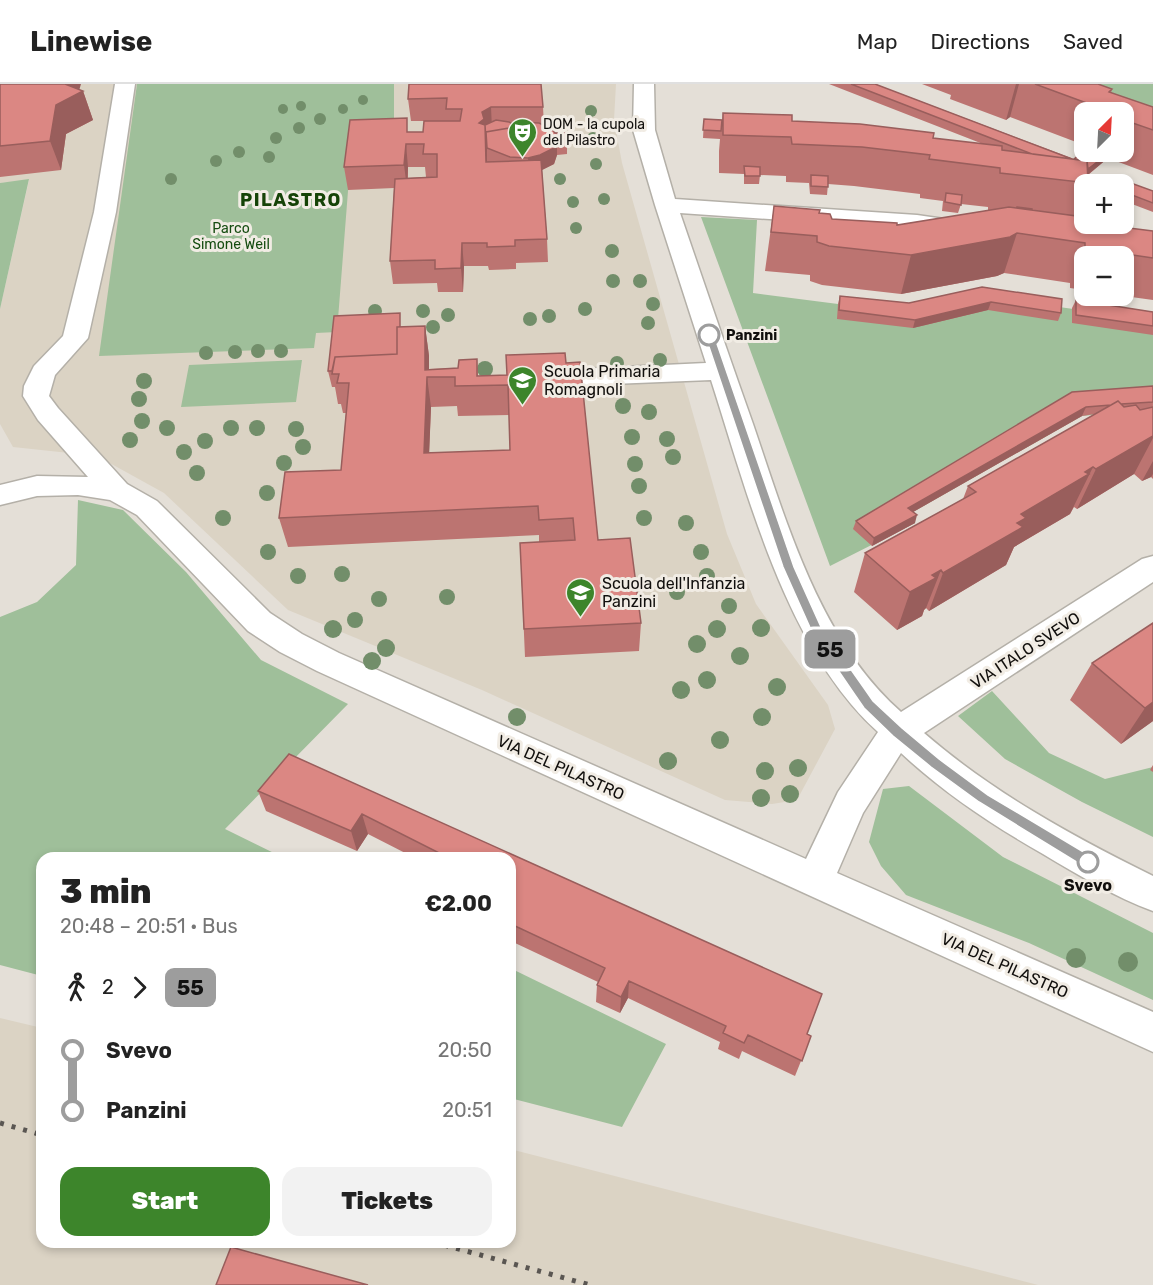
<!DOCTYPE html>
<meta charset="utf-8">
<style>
body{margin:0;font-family:Rubik,sans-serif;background:#f2f2f2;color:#222;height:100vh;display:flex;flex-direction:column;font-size:22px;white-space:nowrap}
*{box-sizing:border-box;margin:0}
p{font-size:20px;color:#767676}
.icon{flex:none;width:33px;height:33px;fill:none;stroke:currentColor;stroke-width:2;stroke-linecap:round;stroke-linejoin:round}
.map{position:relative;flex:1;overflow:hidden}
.sheet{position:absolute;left:36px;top:768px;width:480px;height:396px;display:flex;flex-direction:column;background:#fff;border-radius:18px;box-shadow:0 3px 9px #0003}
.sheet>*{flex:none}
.badge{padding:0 12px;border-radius:9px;font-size:21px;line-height:39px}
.needle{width:39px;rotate:24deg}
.buttons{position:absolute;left:1074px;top:18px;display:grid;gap:12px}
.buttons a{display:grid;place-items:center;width:60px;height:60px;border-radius:12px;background:#fff;box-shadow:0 3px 9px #0003;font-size:30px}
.map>.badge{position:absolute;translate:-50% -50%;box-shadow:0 0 0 3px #fff}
.legs{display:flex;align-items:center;gap:9px;height:66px;padding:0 24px;font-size:20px}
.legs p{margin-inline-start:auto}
.head{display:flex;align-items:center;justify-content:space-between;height:102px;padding:0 24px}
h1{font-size:33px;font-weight:800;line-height:45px}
.action{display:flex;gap:12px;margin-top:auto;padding:12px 24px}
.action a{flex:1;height:69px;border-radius:18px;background:#3d852b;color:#fff;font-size:24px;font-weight:800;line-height:69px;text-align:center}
.action a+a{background:#f2f2f2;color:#222}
ul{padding:0 24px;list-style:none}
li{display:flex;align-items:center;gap:21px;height:60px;font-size:22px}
li i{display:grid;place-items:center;width:9px;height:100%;margin:0 8px;background:currentColor}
li i::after{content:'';width:15px;height:15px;margin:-8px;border:4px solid;border-radius:50%;background:#fff}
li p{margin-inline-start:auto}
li:first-child i{background:linear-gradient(#0000 50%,currentColor 0)}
li:last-child i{background:linear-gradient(currentColor 50%,#0000 0)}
header{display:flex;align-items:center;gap:36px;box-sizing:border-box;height:84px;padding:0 30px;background:#fff;border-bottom:2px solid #e0e0e0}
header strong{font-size:28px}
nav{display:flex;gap:33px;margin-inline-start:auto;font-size:21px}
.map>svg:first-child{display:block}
</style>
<header>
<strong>Linewise</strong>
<nav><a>Map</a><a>Directions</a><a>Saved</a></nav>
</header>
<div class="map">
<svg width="1153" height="1201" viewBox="0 0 1153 1201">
<rect width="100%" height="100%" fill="#e4dfd7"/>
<!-- built -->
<path fill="#dbd3c4" d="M0,0H137L134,26L200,0H616L614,36L622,79L727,450L756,520L828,621L835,645L797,716L772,720L725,716L482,606L288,526L164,409L97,372L13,363L0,340V225L29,96L0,99Z
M0,934L42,944V1158H510V1065L1038,1201H0Z"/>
<!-- green -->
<path fill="#9fbf9a" d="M137,0H394V41L353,43L337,248L316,249L314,264L99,272Z
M1085,0H1153V24Z
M29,95L0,225V99Z
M701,133L757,136L753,209L838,220L1059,223L1153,236V325L1082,332L906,432L915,439L830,482Z
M302,276L296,318L181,323L189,281Z
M78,416L123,426L186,488L261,576L348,620L225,745L284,774H42V892L0,881V533L37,518L76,481Z
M992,607L1049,669L1105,695L1153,683V753L1082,718L1005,675L958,632Z
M909,702L1003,773L1153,849V916L1029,859L906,811L881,782L869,758L883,705Z
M510,884L666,960L622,1043L510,1014Z"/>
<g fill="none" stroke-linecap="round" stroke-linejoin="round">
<defs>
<path id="minor" d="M115,0H135L116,128L88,254L55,291L49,312L58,324L127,400L157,417L270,529L302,550L339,569L806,775L838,708L878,648C786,565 748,411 711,296L537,303L528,301L524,295L528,289L537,287L706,279L655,121L633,46L634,0H654L655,46L675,115L917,131L972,139L976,144L972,149L964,151L917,145L680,129C704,199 728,270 753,340C787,440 820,557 901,628L1142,475L1153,472V498L924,649C992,708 1072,752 1153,792V827C1115,813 1078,791 1043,770C992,741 944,709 901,669L863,729L837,789L1153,928V968L317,587L280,568L248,547L137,431L110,416L78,411L37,412L0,421V401L37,392L88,393L38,336L23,312L24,302L34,282L63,252L94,128Z"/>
</defs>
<!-- minor casing -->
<use href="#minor" stroke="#b4b0a8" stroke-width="3"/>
<!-- minor -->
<use href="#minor" fill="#fff" fill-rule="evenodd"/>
<!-- rail -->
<path stroke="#5a5652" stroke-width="5" stroke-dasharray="4 8" stroke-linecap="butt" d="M0,1039L42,1051
M433,1158L590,1201"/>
</g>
<!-- trees -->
<g fill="#728e6a">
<circle cx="363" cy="16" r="5"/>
<circle cx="301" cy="22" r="5"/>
<circle cx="283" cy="25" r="5"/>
<circle cx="343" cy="25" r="5"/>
<circle cx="591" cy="27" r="6"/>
<circle cx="320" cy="35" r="6"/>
<circle cx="299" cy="44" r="6"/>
<circle cx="276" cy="54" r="6"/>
<circle cx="593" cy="54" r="6"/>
<circle cx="239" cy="68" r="6"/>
<circle cx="269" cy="73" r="6"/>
<circle cx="216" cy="77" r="6"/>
<circle cx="596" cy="80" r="6"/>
<circle cx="171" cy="95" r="6"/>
<circle cx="560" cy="95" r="6"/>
<circle cx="604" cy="115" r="6"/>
<circle cx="573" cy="118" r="6"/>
<circle cx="576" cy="144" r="6"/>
<circle cx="612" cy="167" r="7"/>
<circle cx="613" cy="197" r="7"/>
<circle cx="640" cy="197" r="7"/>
<circle cx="653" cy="220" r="7"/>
<circle cx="585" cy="225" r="7"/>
<circle cx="375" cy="227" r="7"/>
<circle cx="423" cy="227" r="7"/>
<circle cx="448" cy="231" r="7"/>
<circle cx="549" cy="232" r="7"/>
<circle cx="530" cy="235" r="7"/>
<circle cx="648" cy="239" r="7"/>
<circle cx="433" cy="243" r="7"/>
<circle cx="258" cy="267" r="7"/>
<circle cx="281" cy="267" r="7"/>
<circle cx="235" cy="268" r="7"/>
<circle cx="206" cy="269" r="7"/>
<circle cx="660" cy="276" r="7"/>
<circle cx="617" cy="279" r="7"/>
<circle cx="485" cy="285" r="8"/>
<circle cx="144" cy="297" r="8"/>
<circle cx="139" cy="315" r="8"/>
<circle cx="623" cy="322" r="8"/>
<circle cx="649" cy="328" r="8"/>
<circle cx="142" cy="337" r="8"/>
<circle cx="167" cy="344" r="8"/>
<circle cx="231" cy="344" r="8"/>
<circle cx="257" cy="344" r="8"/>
<circle cx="296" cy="345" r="8"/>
<circle cx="632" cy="353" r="8"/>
<circle cx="667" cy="355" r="8"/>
<circle cx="130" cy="356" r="8"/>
<circle cx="205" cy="357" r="8"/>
<circle cx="303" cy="363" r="8"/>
<circle cx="184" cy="368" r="8"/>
<circle cx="673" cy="373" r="8"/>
<circle cx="284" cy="379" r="8"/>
<circle cx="635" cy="380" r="8"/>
<circle cx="197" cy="389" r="8"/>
<circle cx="639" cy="402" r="8"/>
<circle cx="267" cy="409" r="8"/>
<circle cx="223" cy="434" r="8"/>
<circle cx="644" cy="434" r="8"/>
<circle cx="686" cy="439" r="8"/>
<circle cx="268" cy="468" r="8"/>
<circle cx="701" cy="468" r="8"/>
<circle cx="342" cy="490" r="8"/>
<circle cx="298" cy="492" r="8"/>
<circle cx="707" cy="492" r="8"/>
<circle cx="677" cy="508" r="8"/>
<circle cx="447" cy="513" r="8"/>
<circle cx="379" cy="515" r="8"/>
<circle cx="729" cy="522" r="8"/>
<circle cx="355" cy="536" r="8"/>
<circle cx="761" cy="544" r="9"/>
<circle cx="333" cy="545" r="9"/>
<circle cx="717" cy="545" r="9"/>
<circle cx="697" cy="560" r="9"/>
<circle cx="386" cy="564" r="9"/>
<circle cx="740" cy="572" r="9"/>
<circle cx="372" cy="577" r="9"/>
<circle cx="707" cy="596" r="9"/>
<circle cx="777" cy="603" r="9"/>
<circle cx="681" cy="606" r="9"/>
<circle cx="517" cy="633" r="9"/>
<circle cx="762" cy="633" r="9"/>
<circle cx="720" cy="656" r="9"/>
<circle cx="668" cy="677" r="9"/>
<circle cx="798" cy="684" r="9"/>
<circle cx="765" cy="687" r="9"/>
<circle cx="790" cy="710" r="9"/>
<circle cx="761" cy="714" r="9"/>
<circle cx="1076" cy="874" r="10"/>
<circle cx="1128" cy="878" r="10"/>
</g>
<!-- wall -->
<path fill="#bc7471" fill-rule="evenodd" d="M0,0L79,6L83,7L93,36L66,50L61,86L0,93Z
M409,0L543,23L544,41L555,49H567V70L557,71L554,80L542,86L547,155L548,178L516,179V185L489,186L488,182H464L463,208H438L437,199L393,200L390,177L394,104L348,106L344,83L409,48H423L447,37H411L408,15ZM408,83H425L426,93L408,94Z
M829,0H875L1074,75L1084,67L1124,68V28H1084V65L1075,61L1076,58L1010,33L1006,36L950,15L951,11L922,0H1098L1112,5L1111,9L1153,23V91L1108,74L1088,91V100H1084V109L1076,132L1084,140L1153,147V216L1124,212V172H1084V206L1070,204V199L1004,189L997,192L901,210L822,201L810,197V191L765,187L774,122L819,129L832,135L897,141L988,127V123L961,120L958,129L942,127L943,117L920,114V110L854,102L828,100L827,111L810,110L809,99L786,98V92L760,91L759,100H744V90L719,89V67L720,55L703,54L704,35L722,36L723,29L983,60Z
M1124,100L1153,107V128L1124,117Z
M982,203L1061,229L1058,237L988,226L913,244L837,235L838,220L840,212L909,219Z
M1076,216L1153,228V251L1072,239V224Z
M425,242L429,272V285L458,284L477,275L478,292L507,291L598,456L641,539L639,567L525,573L520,459L539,458V451L288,463L279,434L341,386L346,329H343L341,320H338L335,303H332L328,287L402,243ZM457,322L458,332L509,331L510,366L429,369L431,323Z
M1153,302V395L1151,393L1142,397L1134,390L1077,425L1074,423L1070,430L1014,463L1006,481L929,527L926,524L924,526L922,532L897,546L854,508L865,469L963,415L968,402L1095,330L1082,332L913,428L915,439L872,462L853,445L856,437L1072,308Z
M1153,539V637L1121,660L1070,616L1092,579Z
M289,670L822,910L807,950L811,952L795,992L742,967L739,975L718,965L720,958L628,914L620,929L596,918L597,901L598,898L515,859L513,863L510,861V774H415L368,750L357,767L266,727L258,707Z
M1153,681V688L1150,686Z"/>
<!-- shaded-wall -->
<path fill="#995e5c" d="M64,0H81L78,10L83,7L93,36L66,50L61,86L50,57L56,21Z
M1016,0H1019L1010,33L1006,36Z
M491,23L492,45L487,64V100L479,39L482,28Z
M557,55V71L554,80L540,87L529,90L528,74Z
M406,60L408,83L407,104L404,81Z
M1110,68H1111L1108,74L1079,98L1077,94Z
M1017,149L1004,189L997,192L901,210L911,171Z
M462,159L464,182L463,208L461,184Z
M991,218L988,226L913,244L915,236Z
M425,242L429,272V293H427L431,323L428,398L424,369Z
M1086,323L1082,332L906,432L908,424Z
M1153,352V354L1134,390L1077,425L1096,385Z
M1153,377V390L1151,393L1142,397Z
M1093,383L1070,430L1014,463L1006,481L929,527L943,489L1021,430Z
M917,431L915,439L872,462L874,454Z
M941,486L926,524L924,526L922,532L897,546L910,508L932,491Z
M1153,618V637L1121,660L1145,624Z
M362,730L368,750L357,767L351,747Z
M513,841L515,859L513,863L511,845Z
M629,897L628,914L620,929L621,913Z"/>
<!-- building -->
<path fill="#db8783" stroke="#995e5c" stroke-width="1.5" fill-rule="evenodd" d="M0,0H65L83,7L56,21L50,57L0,62Z
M409,0H541L543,23H491L482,28L484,35L479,39L485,41L486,78L541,76L547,155L515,156V162L487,163V159H462L461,184L435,185V176L390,177L395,95L437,93V70H423L424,60H406L404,81L344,83L350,36L407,34V48H423L424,37H460L462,25H446L447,14L408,15Z
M851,0H875L1072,75L1032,70Z
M1035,0H1098L1112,5L1109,8L1153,23V46L1124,36V28H1104L1089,23L1092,21Z
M723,29L792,31V37L860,40L934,49L933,54L1002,62V66L1087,77L1088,99L1000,89V84L929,75L930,71L862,63L792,60L791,53L723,51Z
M704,35L722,36L721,47L703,46Z
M496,36L509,38L512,40L509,44L486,48V56L485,41Z
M514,38L539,39L552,45L555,49H567V55H557L554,64L540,71L528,74L510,73L487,64L486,48L509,44Z
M1084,67V68H1110L1088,85L1087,77L1074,75Z
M744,82L760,83V92H745Z
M811,91L828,92V103L811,102Z
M1117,94L1153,107V119L1124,108V100H1110Z
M946,109L962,111L961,121L945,118Z
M774,122L820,126L819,129L830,130L832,135L897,139V141L1009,123L1084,133V140H1097L1153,147V174L1085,164V159L1017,149L1010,153L911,171L829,162L817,158V152L771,148Z
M1017,123L1032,125V126L1017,124Z
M982,203L1062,215L1061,229L991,218L915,236L839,226L840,212L909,219Z
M1076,216L1153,228V242L1076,231Z
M400,229V243H397V270L335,273L332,287H328L334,232Z
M425,242V286L458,284L459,276L477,275V292L507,291L506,271L565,269L566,279L580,278L598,456L630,454L641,539L524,545L520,459L575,456L573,434L539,436L538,422L279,434L285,388L341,386L349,299H337L339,290H332L335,273L397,270V243ZM427,293H455V302L508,301L510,366L424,369Z
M1153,302V318L1121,320L1118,317L1111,321L1086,323L908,424L917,431L874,454L856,437L1072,308Z
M1118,317L1124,323L1136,321L1140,326L1153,323V352L1096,385L1093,383L1085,388L1089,390L1021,430L1026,434L1017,439L1023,443L943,489L941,486L932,491L936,494L910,508L865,469L976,408L968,402Z
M1153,539V618L1145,624L1092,579Z
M289,670L822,910L807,950L811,952L802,977L748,951L744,959L723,949L726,942L629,897L621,913L597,901L605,884L513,841L511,845L510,844V774H449L362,730L351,747L258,707Z
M231,1163L368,1201H216Z"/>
<!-- line-1 -->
<path fill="#9d9d9d" stroke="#fff" stroke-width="1.5" d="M709,248L714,251L794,483L821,543L864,604L873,617L902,644L939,675L988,711L1092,773L1094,778L1092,782H1083L979,718L931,683L893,652L864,624L855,611L812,548L783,483L705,251Z"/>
<!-- icons -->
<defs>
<symbol id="theatre-pin" viewBox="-11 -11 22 30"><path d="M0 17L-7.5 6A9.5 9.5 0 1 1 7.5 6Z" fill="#3d852b" stroke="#f1ece4"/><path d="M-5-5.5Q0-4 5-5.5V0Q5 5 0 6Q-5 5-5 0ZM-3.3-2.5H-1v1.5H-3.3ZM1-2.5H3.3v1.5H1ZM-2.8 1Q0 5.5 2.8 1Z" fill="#fff"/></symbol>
<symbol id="school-pin" viewBox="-11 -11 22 30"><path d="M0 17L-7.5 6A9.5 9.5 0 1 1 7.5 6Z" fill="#3d852b" stroke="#f1ece4"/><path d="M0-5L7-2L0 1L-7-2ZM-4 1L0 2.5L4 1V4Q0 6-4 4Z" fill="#fff"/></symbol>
</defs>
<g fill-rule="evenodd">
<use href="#theatre-pin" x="506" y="32" width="33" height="45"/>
<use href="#school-pin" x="506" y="280" width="33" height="45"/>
<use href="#school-pin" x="564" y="492" width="33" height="45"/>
</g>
<!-- markers -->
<g fill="#fff" stroke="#9d9d9d" stroke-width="3">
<circle cx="709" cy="251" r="10"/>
<circle cx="1088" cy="778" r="10"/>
</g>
<g text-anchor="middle" stroke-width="6" stroke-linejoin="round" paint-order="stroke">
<!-- far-poi labels -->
<g font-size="14" fill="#110f0d" stroke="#f1ece4" text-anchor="start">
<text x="543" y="45">DOM - la cupola<tspan x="543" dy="16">del Pilastro</tspan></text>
</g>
<!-- far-park labels -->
<g font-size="14" fill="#154c10" stroke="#f1ece4">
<text x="231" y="149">Parco<tspan x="231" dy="16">Simone Weil</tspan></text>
</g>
<!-- far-stop labels -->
<g font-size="14" font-weight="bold" fill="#110f0d" stroke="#f1ece4" text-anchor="start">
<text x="726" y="256">Panzini</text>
</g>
<!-- poi labels -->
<g font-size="16" fill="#110f0d" stroke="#f1ece4" text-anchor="start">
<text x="544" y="293">Scuola Primaria<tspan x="544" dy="18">Romagnoli</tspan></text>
<text x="602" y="505">Scuola dell'Infanzia<tspan x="602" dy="18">Panzini</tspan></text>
</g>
<!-- street labels -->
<g font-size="16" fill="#110f0d" stroke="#f1ece4">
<text transform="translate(1025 566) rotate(-33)" y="6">VIA ITALO SVEVO</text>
<text transform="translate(561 683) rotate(24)" y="6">VIA DEL PILASTRO</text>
<text transform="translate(1005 881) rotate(24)" y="6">VIA DEL PILASTRO</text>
</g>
<!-- stop labels -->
<g font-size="16" font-weight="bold" fill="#110f0d" stroke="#f1ece4">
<text x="1088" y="807">Svevo</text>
</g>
<!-- far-district labels -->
<g font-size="18" font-weight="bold" letter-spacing="1.5" fill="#154307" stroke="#f1ece4">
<text x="291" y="122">PILASTRO</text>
</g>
</g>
</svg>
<div class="buttons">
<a><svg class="needle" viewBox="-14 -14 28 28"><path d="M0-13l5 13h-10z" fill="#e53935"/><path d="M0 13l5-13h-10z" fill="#767676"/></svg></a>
<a>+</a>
<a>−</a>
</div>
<b class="badge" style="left:830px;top:565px;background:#9d9d9d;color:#111">55</b>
<section class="sheet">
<div class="head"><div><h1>3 min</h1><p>20:48 – 20:51 · Bus</p></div><b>€2.00</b></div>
<div class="legs"><svg class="icon" aria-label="walk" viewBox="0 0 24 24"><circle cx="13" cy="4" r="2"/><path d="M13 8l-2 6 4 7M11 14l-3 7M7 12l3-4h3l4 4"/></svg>2<svg class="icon" aria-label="forward" viewBox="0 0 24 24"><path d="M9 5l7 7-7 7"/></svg><b class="badge" style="background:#9d9d9d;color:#111">55</b></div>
<ul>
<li><i style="color:#9d9d9d"></i><b>Svevo</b><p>20:50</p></li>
<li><i style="color:#9d9d9d"></i><b>Panzini</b><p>20:51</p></li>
</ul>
<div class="action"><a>Start</a><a>Tickets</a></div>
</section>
</div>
